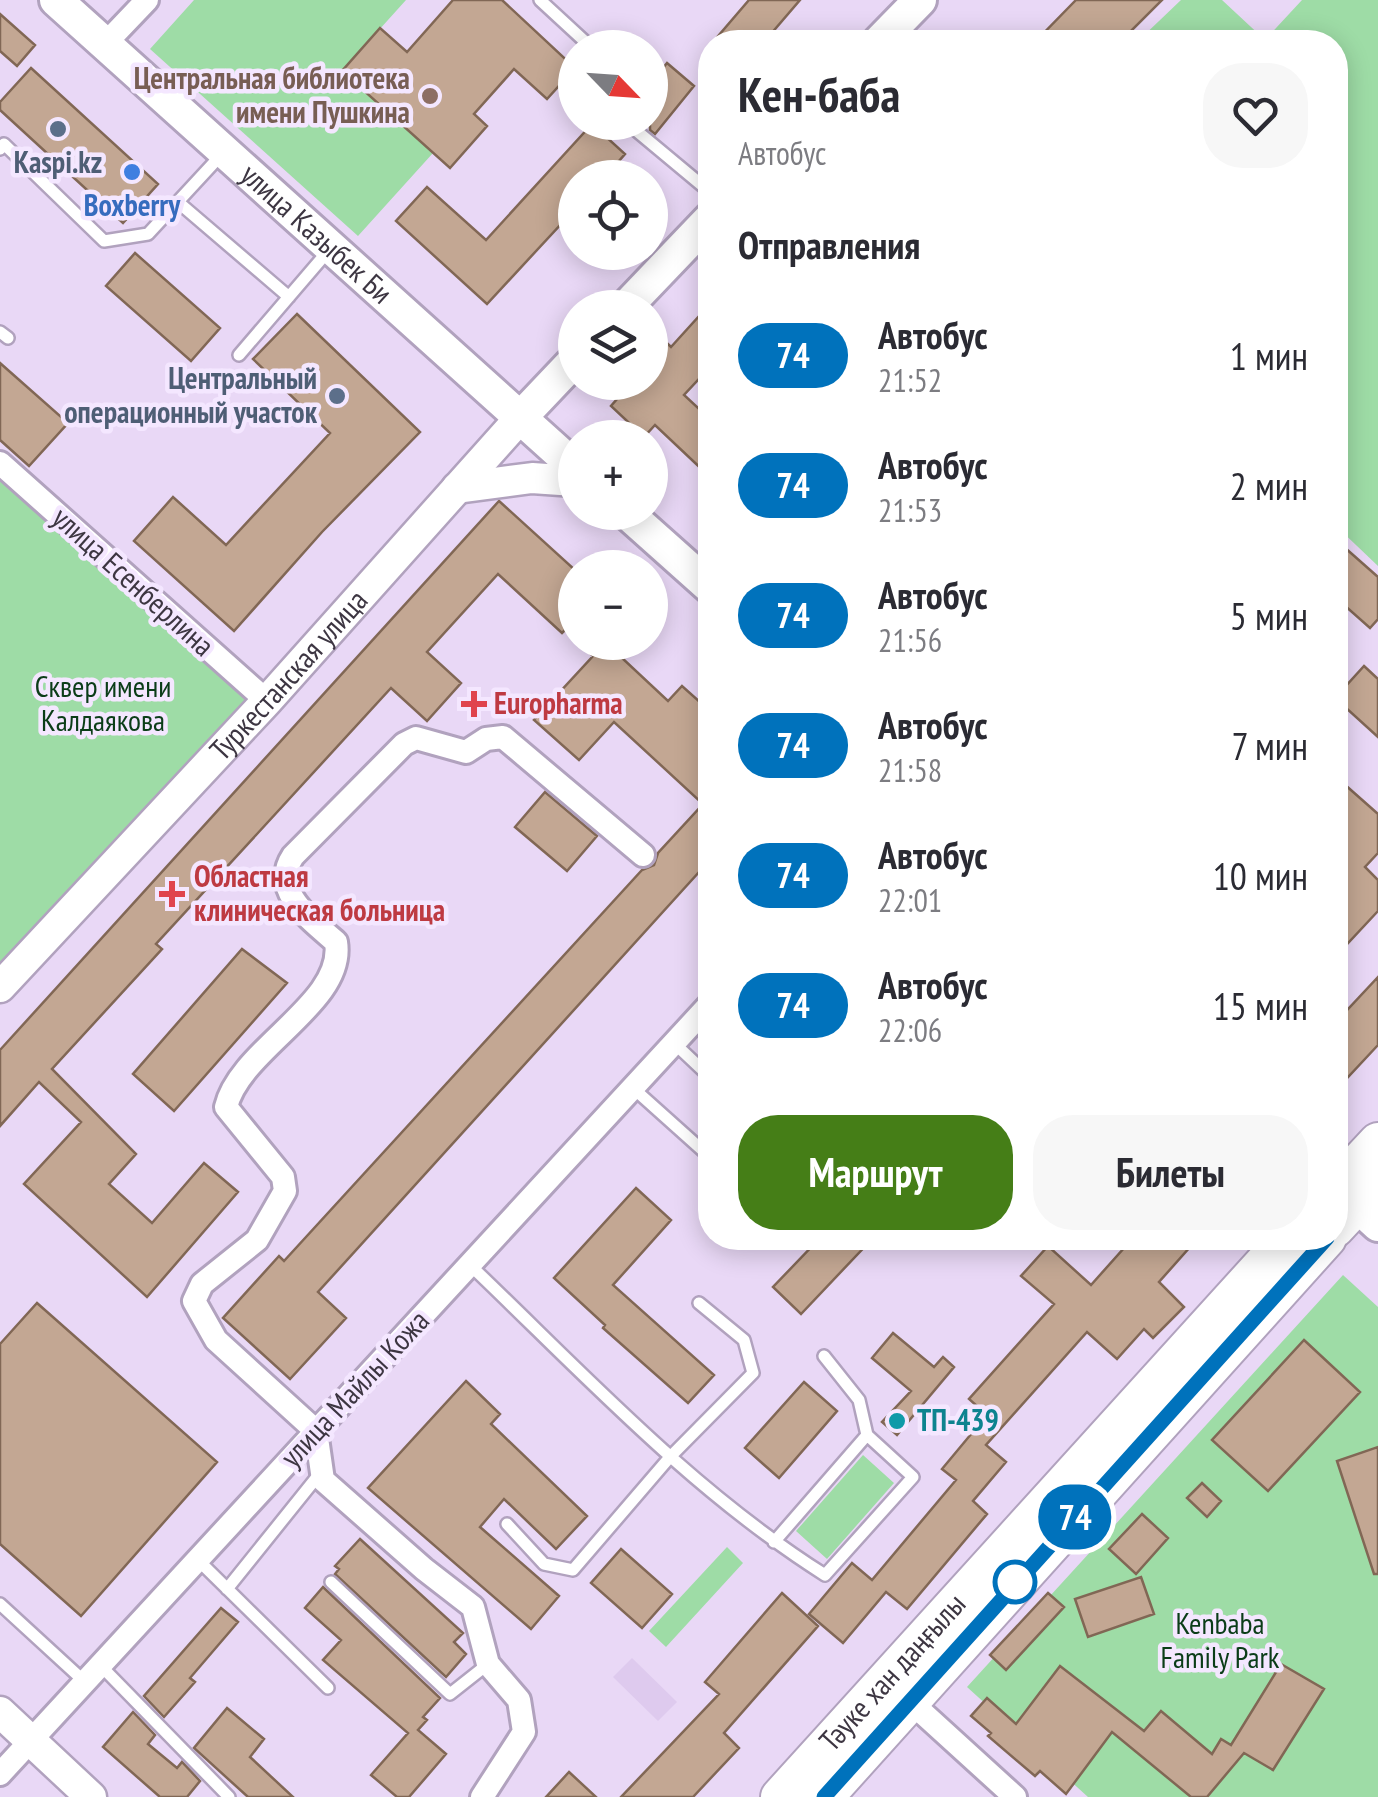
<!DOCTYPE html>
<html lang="ru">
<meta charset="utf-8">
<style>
body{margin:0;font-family:"PT Sans Narrow",sans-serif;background:#f7f7f7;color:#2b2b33;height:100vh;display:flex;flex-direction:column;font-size:38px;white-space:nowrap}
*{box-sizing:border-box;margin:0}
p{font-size:32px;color:#7c7c81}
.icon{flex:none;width:55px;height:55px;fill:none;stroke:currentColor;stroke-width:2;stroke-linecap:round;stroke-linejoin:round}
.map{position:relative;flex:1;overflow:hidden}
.panel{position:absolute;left:698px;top:30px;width:650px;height:1220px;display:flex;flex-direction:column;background:#fff;border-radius:40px;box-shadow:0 5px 25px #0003}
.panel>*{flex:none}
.badge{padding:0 20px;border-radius:32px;font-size:35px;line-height:65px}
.needle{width:65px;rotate:115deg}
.controls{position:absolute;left:558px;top:30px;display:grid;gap:20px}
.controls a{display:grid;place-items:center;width:110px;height:110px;border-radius:50%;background:#fff;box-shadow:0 5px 25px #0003;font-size:50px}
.map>.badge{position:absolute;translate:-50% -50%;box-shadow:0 0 0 5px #fff}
h2{padding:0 40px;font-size:38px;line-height:90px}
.round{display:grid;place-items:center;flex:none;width:105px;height:105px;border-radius:40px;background:#f7f7f7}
.headline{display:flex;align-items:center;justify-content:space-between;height:170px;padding:0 40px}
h1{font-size:48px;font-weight:700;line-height:75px}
.cta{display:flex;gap:20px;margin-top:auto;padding:20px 40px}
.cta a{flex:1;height:115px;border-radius:40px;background:#457e17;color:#fff;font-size:40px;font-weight:700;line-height:115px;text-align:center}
.cta a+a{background:#f7f7f7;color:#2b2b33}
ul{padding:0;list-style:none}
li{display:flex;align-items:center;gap:30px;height:130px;padding:0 40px}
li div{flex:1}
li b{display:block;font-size:38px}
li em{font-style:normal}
li .badge{min-width:110px;font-weight:700;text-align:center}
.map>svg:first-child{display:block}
</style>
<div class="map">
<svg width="1378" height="1797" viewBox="0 0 1378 1797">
<rect width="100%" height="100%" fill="#e9d8f6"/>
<!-- built -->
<path fill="#decaee" d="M632,1658L677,1702L658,1721L613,1677Z"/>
<!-- green -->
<path fill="#9edca6" d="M194,0H406L342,71L433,153L358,236L150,49Z
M1181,0H1222L1265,40L1302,0H1378V566L1335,525V42H1137Z
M0,470L251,697L0,968Z
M1343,1275L1378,1307V1797H1088L967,1687Z
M863,1455L894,1483L827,1559L796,1531Z
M727,1547L743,1563L666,1647L649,1631Z"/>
<!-- building -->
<path fill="#c3a793" stroke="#816755" stroke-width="2.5" d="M453,0H502L575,68L547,99L514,69L474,114L487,126L450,168L342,71L380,28L407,52Z
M749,0H800L764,42H713Z
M1076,0H1162L1120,42H1035Z
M0,14L35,45L17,66L0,51Z
M667,63L694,86L655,134L650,130V84Z
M31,68L158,184L123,223L0,110V102Z
M592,124L625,154L604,178H575V209L487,304L396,221L427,187L486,240Z
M135,253L220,328L191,361L106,286Z
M710,304V367L684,395L710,419V477L655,425L644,437L611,406L632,382H650V364L668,344L671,347Z
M297,314L420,432L322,532L234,631L134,541L173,497L226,545L330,433L253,359Z
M0,363L68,423L29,466L0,440Z
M499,501L575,570V639L565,630L562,633L498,574L427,652L461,683L427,721L391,688L156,944L162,949L52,1069L136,1154L109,1184L152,1223L204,1163L238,1192L147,1297L24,1184L81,1122L39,1082L0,1126V1050Z
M1335,539L1378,577V619L1370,628L1335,597Z
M579,642H605L668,701L682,686L710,711V880L700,871L318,1292L346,1318L290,1379L223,1318L279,1256L284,1261L642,870L654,865L658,853L703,804L614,722L579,760L534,720L593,656Z
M1364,666L1378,679V737L1335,698Z
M1343,783L1378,814V853L1365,867L1378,880V911L1335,957V792Z
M545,792L597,836L567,871L515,827Z
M242,949L287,983L174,1111L133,1074Z
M1378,977V1045L1335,1091V1023Z
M636,1188L671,1220L613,1285L714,1375L688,1403L603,1328L605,1325L554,1278Z
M820,1238H873L801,1314L773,1287Z
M1133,1238H1198L1159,1282L1184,1307L1153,1338L1144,1329L1117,1359L1087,1332L986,1445L1006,1462L973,1501L987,1514L907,1609L886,1592L843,1643L809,1614L852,1563L872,1580L956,1480L942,1469L987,1415L969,1399L1054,1304L1021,1276L1048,1246L1091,1285Z
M37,1303L217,1462L81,1616L0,1544V1344Z
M893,1333L934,1367L943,1357L954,1367L897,1435L882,1422L911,1391L872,1358Z
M1304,1340L1360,1392L1268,1491L1212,1440Z
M466,1381L500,1414L491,1424L587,1516L556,1549L504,1499L480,1527L559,1596L531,1629L368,1488Z
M804,1382L837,1411L779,1478L745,1448Z
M1378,1447V1574H1374L1337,1461Z
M1202,1483L1221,1501L1207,1517L1187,1498Z
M1142,1514L1168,1538L1136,1574L1109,1549Z
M360,1539L463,1633L454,1642L466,1654L446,1677L335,1574L339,1569L335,1566Z
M621,1549L672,1594L642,1628L591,1583Z
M1141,1577L1154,1614L1088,1637L1075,1599Z
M323,1587L440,1698L423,1717L427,1720L418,1730L446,1754L409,1797H397L371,1775L408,1733L323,1660L341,1640L305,1608Z
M782,1593L818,1626L724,1733L739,1748L693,1797H621L719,1694L705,1682Z
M1048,1593L1064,1607L1006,1670L990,1655Z
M221,1608L238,1622L190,1678L195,1682L164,1717L144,1696Z
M1281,1664L1324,1689L1273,1770L1244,1753L1207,1797H1191L1112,1732L1066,1794L1040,1771L1035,1776L988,1736L991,1733L971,1716L987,1698L1016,1724L1060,1666L1144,1731L1161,1711L1212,1754L1221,1739L1231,1745Z
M227,1708L264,1739L250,1757L293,1797H248L194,1748Z
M133,1712L155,1735L148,1744L177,1768L182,1762L200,1781L187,1797H160L103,1747Z
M569,1772L596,1797H546Z"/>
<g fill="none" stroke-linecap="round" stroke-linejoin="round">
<defs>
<path id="service" d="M540,0L592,48
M626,122L710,192
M0,149L4,144L104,241L148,234L222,154
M178,202L289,297
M0,332L8,338
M239,355L329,250
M674,1043L710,1077
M633,1088L710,1157
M470,1265C583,1373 692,1491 825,1575L913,1477L867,1435L774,1542
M824,1356L859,1400L867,1435
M507,1524L544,1564L573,1570L670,1457L753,1373L744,1340L699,1303
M198,1560L328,1688
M331,1582L450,1694L488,1664
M227,1589L321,1472
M0,1604L85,1682
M101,1666L229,1797"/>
<path id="minor" d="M105,44L147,0
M0,463L267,701
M903,1695L1015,1797
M0,1774L710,1004
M482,1797L524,1732L519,1700L488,1664L473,1607L424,1569L323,1480L316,1431L216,1340L194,1301L202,1284L257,1240L285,1191L283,1177L226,1107C240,1048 346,1003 336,942C311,920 270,891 293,856L404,744L416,738L466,752L486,739L503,737L643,855"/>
<g id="tertiary">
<path d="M457,488L532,478L575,481"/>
<path id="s1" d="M0,987L267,701L520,418"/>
<path d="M0,1712L91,1797"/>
</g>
<g id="secondary">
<path id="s2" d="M56,0L575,467"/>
<path d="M879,42L920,0"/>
<path d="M625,308L710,219"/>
<path d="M520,418L575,360"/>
<path d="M626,512L710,587"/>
<path d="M1338,1188L1378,1225"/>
</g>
<g id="primary">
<path d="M1335,1188L1378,1142"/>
<path d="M1335,1228L1378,1182"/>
<path id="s3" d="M780,1797L1287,1238"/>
<path d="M824,1797L1327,1238"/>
</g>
</defs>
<!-- service casing -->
<use href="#service" stroke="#b1a2be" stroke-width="16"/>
<!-- minor casing -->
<use href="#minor" stroke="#b1a2be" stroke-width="28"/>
<!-- tertiary casing -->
<use href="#tertiary" stroke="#b1a2be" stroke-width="35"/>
<!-- secondary casing -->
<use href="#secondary" stroke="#b1a2be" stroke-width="38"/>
<!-- primary casing -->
<use href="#primary" stroke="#b1a2be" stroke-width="42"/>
<!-- service -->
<use href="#service" stroke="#fff" stroke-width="11"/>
<!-- minor -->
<use href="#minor" stroke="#fff" stroke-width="22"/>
<!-- tertiary -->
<use href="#tertiary" stroke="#fff" stroke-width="30"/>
<!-- secondary -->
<use href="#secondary" stroke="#fff" stroke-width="32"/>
<!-- primary -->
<use href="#primary" stroke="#fff" stroke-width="38"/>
</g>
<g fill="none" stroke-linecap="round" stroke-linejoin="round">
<defs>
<path id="line" d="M824,1797L1327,1238"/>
</defs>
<!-- line casing -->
<use href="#line" stroke="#fff" stroke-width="22"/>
<!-- line -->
<use href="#line" stroke="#0072bc" stroke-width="15"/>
</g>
<!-- markers -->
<circle fill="#8d6e63" stroke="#f4e7ff" stroke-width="4" cx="430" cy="96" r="10"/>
<g fill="#5c6f8a" stroke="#f4e7ff" stroke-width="4">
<circle cx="58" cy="129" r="10"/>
<circle cx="337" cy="396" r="10"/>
</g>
<circle fill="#3f7fe0" stroke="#f4e7ff" stroke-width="4" cx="132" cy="172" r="10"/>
<g fill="#e0444e" stroke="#f4e7ff" stroke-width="4">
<path d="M469 689h10v10h10v10h-10v10h-10v-10h-10v-10h10z"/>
<path d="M167 879h10v10h10v10h-10v10h-10v-10h-10v-10h10z"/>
</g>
<circle fill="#0f9aa8" stroke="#f4e7ff" stroke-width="4" cx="897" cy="1421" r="10"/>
<circle fill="#fff" stroke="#0072bc" stroke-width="5" cx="1015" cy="1582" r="20"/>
<g text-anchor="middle" stroke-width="9" stroke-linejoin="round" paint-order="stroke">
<!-- education labels -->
<g font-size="30" font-weight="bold" fill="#785e54" stroke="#f4e7ff" text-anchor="end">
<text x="410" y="89">Центральная библиотека<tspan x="410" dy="34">имени Пушкина</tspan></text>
</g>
<!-- service labels -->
<g font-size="30" font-weight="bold" fill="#4e5e75" stroke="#f4e7ff">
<text x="58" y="173">Kaspi.kz</text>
<text x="317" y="389" text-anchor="end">Центральный<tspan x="317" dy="34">операционный участок</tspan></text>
</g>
<!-- shop labels -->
<g font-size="30" font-weight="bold" fill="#366cbe" stroke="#f4e7ff">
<text x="132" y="216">Boxberry</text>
</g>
<!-- street labels -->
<g font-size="30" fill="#3d3642" stroke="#f4e7ff">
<text dy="10" stroke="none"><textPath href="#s2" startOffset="350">улица Казыбек Би</textPath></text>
<text transform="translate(133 582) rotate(42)" y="10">улица Есенберлина</text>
<text dy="10" stroke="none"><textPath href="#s1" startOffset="425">Туркестанская улица</textPath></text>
<text transform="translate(355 1389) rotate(-47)" y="10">улица Майлы Кожа</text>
<text dy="10" stroke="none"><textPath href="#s3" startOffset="168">Тәуке хан даңғылы</textPath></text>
</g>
<!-- park labels -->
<g font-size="30" fill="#0b3d18" stroke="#f4e7ff">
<text x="103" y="697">Сквер имени<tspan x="103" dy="34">Калдаякова</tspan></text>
<text x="1220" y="1634">Kenbaba<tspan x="1220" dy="34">Family Park</tspan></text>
</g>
<!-- health labels -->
<g font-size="30" font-weight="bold" fill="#be3a42" stroke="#f4e7ff" text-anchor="start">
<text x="494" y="714">Europharma</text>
<text x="194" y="887">Областная<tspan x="194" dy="34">клиническая больница</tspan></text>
</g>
<!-- culture labels -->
<g font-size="30" font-weight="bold" fill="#0d838f" stroke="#f4e7ff" text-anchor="start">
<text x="917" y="1431">ТП-439</text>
</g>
</g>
</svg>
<div class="controls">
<a><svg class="needle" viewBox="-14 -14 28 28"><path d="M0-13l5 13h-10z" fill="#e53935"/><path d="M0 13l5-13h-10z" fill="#7c7c81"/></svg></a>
<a><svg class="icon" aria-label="locate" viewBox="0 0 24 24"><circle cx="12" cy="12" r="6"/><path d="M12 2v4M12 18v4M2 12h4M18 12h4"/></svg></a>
<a><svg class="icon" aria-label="layers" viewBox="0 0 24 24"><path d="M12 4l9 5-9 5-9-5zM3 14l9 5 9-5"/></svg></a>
<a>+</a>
<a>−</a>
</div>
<b class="badge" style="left:1075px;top:1517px;background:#0072bc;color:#fff">74</b>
<section class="panel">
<div class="headline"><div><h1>Кен-баба</h1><p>Автобус</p></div><a class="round"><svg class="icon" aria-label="heart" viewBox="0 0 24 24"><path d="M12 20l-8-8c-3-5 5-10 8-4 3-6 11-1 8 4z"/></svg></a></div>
<h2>Отправления</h2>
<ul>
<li><span class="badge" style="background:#0072bc;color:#fff">74</span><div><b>Автобус</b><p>21:52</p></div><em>1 мин</em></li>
<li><span class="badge" style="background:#0072bc;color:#fff">74</span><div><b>Автобус</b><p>21:53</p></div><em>2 мин</em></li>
<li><span class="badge" style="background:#0072bc;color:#fff">74</span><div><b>Автобус</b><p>21:56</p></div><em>5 мин</em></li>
<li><span class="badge" style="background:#0072bc;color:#fff">74</span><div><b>Автобус</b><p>21:58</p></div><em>7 мин</em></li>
<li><span class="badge" style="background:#0072bc;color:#fff">74</span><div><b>Автобус</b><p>22:01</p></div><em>10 мин</em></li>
<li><span class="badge" style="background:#0072bc;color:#fff">74</span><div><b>Автобус</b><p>22:06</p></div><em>15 мин</em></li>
</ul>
<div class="cta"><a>Маршрут</a><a>Билеты</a></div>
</section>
</div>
